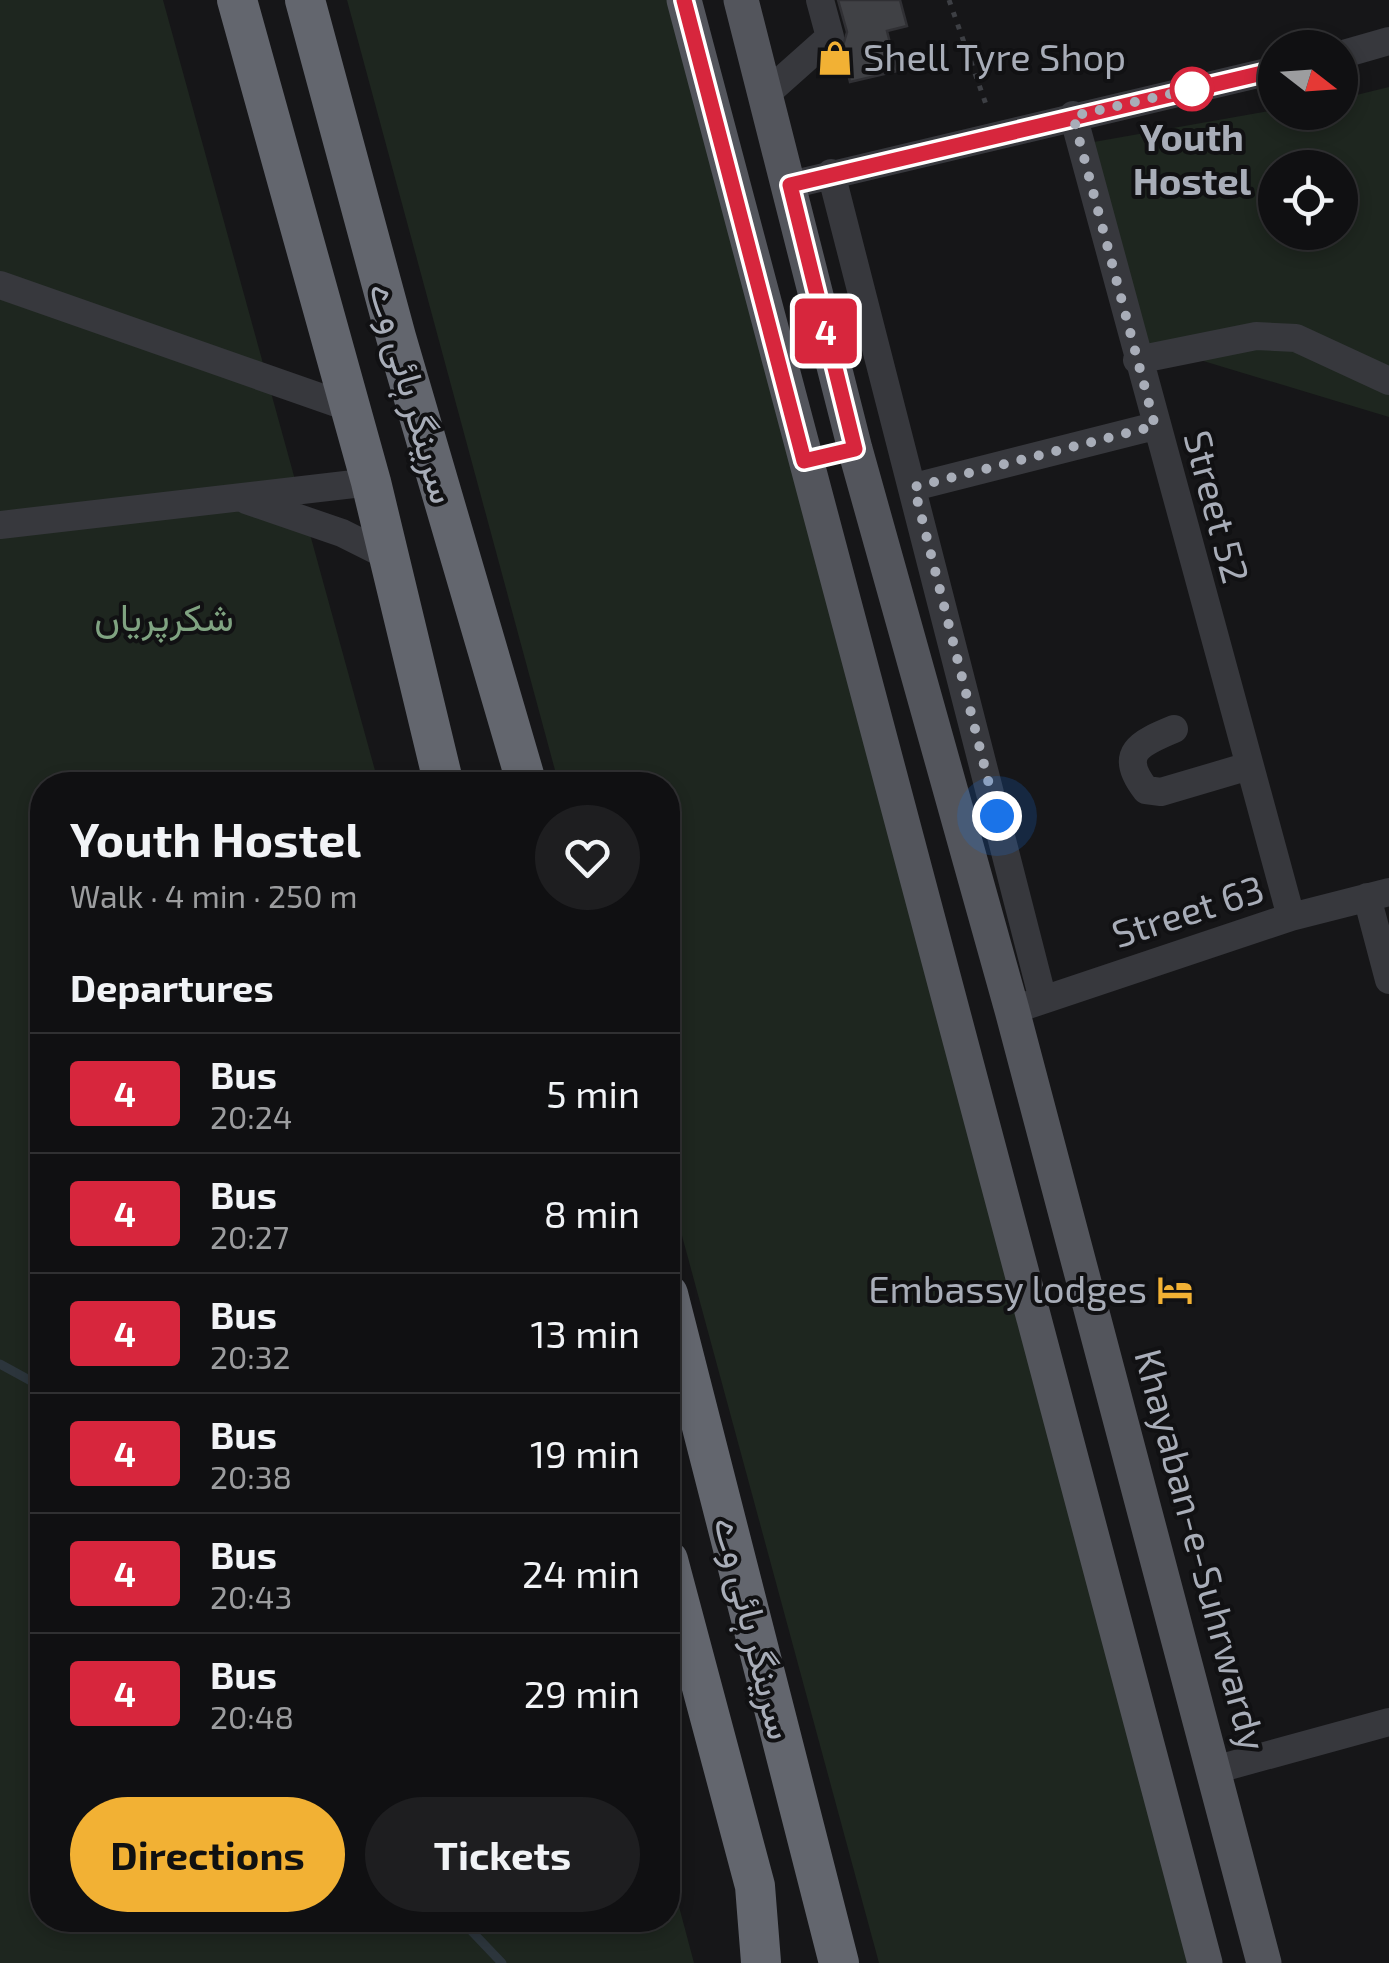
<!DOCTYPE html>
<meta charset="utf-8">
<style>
body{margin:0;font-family:"Exo 2",Vazirmatn,sans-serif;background:#1e1e20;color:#f1f3f6;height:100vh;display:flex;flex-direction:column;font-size:38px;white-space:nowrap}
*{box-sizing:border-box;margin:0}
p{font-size:32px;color:#9c9d9f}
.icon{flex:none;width:55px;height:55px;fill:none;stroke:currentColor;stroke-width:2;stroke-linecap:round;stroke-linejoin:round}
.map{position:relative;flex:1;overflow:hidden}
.details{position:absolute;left:30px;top:772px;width:650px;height:1160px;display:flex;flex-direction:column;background:#101012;border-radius:40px;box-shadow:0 5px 15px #0003,0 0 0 2px #303032}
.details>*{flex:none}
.badge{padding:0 20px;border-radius:8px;font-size:35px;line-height:65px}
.needle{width:65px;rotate:107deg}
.buttons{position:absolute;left:1258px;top:30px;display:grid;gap:20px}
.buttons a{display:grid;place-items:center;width:100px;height:100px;border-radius:50%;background:#101012;box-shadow:0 5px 15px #0003,0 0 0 2px #303032;font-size:50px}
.you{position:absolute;width:50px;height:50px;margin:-25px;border:8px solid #fff;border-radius:50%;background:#1a73e8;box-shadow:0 0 0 15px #1a73e833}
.map>.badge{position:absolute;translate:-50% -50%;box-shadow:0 0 0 5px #fff}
h2{padding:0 40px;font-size:38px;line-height:90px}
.round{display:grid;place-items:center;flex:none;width:105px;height:105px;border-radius:52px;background:#1e1e20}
.summary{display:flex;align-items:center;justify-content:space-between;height:170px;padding:0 40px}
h1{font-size:48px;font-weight:700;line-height:75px}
.primary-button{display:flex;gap:20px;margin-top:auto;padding:20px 40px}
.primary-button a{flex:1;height:115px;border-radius:60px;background:#f2b134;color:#111;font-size:40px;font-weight:700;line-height:115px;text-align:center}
.primary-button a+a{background:#1e1e20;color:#f1f3f6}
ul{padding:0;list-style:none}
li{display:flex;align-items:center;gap:30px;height:120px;padding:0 40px;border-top:2px solid #303032}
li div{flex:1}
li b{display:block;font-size:38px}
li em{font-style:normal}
li .badge{min-width:110px;font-weight:700;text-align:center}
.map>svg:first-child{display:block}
</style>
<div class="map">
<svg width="1389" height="1963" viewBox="0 0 1389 1963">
<rect width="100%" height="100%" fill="#161618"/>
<!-- green -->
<path fill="#1e261f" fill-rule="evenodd" d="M0,0H163L379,785H42V1920H668V1865L694,1963H0Z
M347,0H670L1188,1963H879L668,1184V785H559Z
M1389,87V417L1147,344L1088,143L1275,110L1340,112V99ZM1275,168H1340V232H1275Z"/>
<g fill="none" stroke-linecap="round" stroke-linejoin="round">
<!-- stream -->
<path stroke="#2c353c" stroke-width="9" d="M0,1364L42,1387
M461,1920L502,1963"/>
</g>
<!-- building -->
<path fill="#404145" stroke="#303034" stroke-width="2.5" d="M838,0H900L907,26L887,31L897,71L850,82L842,49L847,32Z"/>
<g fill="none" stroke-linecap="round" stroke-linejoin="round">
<!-- path -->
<path stroke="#3d3f44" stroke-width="5" stroke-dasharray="5 8" stroke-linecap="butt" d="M949,0L988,110"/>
<!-- minor -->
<path stroke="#37383d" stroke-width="28" d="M1340,55L1389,41
M766,94L830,37L820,0
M1073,115L1291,917
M831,173L1043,1000
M790,185L1275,70
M0,285L348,407
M1137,360L1256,336L1296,338L1389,381
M914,487L1155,426
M246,500L342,533L388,556
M0,525L371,482
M1174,729C1140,743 1117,753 1146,790L1161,792L1249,766
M1367,897L1389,980
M1028,1005L1291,917L1389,892
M1214,1770L1389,1722"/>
<!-- major -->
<path stroke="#53555c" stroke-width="35" d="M684,0L1205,1963
M741,0L855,449L1012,1010L1264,1963"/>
<!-- highway -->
<path stroke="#63666e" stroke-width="40" d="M237,0L371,482L444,785
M305,0L396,337L527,785
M668,1294L839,1963
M668,1560L755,1886L761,1962"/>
</g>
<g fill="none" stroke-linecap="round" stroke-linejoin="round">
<defs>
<path id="line" d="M684,0L804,461L855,449L790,185L1275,70"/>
</defs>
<!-- line casing -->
<use href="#line" stroke="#fff" stroke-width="22"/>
<!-- line -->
<use href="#line" stroke="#d7263d" stroke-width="15"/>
<!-- walk -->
<path stroke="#a8adb8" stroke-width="10" stroke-dasharray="0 18" d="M997,816L914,487L1155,426L1073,116L1192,89"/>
</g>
<!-- icons -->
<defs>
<symbol id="shop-bare" viewBox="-9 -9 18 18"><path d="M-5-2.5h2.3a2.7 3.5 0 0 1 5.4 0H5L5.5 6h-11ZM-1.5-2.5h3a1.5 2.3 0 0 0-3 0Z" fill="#f2b134" stroke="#111113" stroke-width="2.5" paint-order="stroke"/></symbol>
<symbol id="hotel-bare" viewBox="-9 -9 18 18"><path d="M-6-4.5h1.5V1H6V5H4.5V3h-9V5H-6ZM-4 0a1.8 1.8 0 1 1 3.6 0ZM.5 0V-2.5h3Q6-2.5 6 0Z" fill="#f2b134" stroke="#111113" stroke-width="2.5" paint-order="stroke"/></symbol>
</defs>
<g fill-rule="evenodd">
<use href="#shop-bare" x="810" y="33" width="50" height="50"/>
<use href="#hotel-bare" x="1150" y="1265" width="50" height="50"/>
</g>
<!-- markers -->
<circle fill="#fff" stroke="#d7263d" stroke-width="5" cx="1192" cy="89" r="20"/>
<g text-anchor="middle" stroke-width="8" stroke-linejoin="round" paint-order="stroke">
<!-- poi labels -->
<g font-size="38" fill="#a8adb8" stroke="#111113" text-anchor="start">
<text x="863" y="71">Shell Tyre Shop</text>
<text x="1147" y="1303" text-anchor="end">Embassy lodges</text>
</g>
<!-- stop labels -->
<g font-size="38" font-weight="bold" fill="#a8adb8" stroke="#111113">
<text x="1192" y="151">Youth<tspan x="1192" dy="44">Hostel</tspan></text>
</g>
<!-- street labels -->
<g font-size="38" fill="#a8adb8" stroke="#111113">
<text transform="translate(413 393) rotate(74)" y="13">سرینگر ہائی وے</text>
<text transform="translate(1216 507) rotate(75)" y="13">Street 52</text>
<text transform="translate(1188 912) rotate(-18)" y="13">Street 63</text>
<text transform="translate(1200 1550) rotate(75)" y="13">Khayaban-e-Suhrwardy</text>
<text transform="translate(754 1628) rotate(76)" y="13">سرینگر ہائی وے</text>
</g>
<!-- park labels -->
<g font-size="38" fill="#7fa381" stroke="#111113">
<text x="164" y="631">شکرپریاں</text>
</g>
</g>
</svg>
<div class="buttons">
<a><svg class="needle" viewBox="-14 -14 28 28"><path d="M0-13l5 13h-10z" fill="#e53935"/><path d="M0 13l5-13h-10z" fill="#9c9d9f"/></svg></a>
<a><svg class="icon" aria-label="locate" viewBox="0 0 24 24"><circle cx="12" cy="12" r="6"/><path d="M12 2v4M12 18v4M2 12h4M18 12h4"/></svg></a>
</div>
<div class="you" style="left:997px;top:816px"></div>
<b class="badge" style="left:826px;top:331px;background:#d7263d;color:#fff">4</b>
<section class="details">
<div class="summary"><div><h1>Youth Hostel</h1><p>Walk · 4 min · 250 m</p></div><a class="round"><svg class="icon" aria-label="heart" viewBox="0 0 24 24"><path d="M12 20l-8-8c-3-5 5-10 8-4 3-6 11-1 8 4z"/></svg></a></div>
<h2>Departures</h2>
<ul>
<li><span class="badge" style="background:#d7263d;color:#fff">4</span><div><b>Bus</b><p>20:24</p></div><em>5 min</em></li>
<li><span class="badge" style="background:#d7263d;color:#fff">4</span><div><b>Bus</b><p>20:27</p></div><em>8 min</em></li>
<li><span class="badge" style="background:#d7263d;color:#fff">4</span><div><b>Bus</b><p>20:32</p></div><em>13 min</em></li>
<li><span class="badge" style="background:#d7263d;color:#fff">4</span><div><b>Bus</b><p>20:38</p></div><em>19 min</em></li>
<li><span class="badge" style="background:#d7263d;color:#fff">4</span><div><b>Bus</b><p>20:43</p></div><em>24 min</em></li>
<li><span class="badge" style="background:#d7263d;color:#fff">4</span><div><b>Bus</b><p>20:48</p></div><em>29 min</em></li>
</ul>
<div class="primary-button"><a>Directions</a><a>Tickets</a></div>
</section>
</div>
